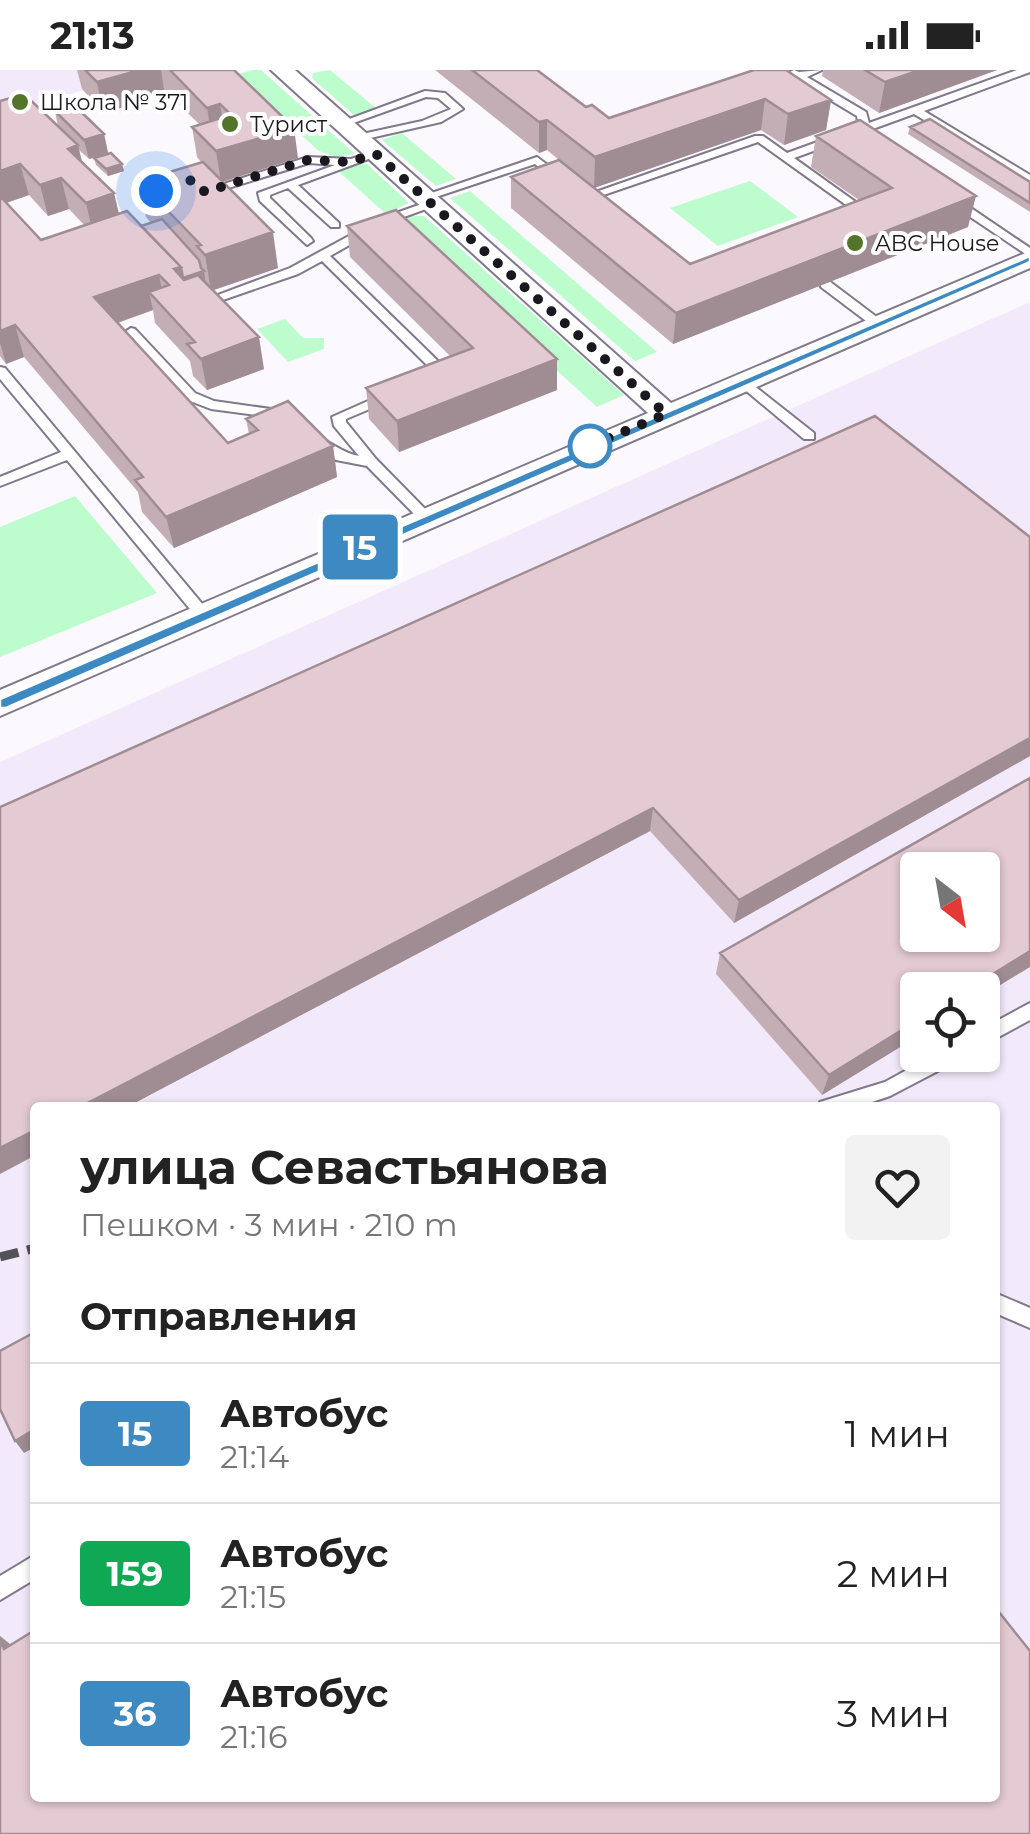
<!DOCTYPE html>
<html lang="ru">
<meta charset="utf-8">
<style>
body{margin:0;font-family:Montserrat,sans-serif;background:#f2f2f2;color:#222;height:100vh;display:flex;flex-direction:column;font-size:38px;white-space:nowrap}
*{box-sizing:border-box;margin:0}
p{font-size:32px;color:#767676}
.icon{flex:none;width:55px;height:55px;fill:none;stroke:currentColor;stroke-width:2;stroke-linecap:round;stroke-linejoin:round}
.map{position:relative;flex:1;overflow:hidden}
.details{position:absolute;left:30px;top:1032px;width:970px;height:700px;display:flex;flex-direction:column;background:#fff;border-radius:10px;box-shadow:0 2px 8px #0004}
.details>*{flex:none}
.badge{padding:0 20px;border-radius:8px;font-size:35px;line-height:65px}
.needle{width:65px;rotate:149deg}
.fabs{position:absolute;left:900px;top:782px;display:grid;gap:20px}
.fabs a{display:grid;place-items:center;width:100px;height:100px;border-radius:10px;background:#fff;box-shadow:0 2px 8px #0004;font-size:50px}
.you{position:absolute;width:50px;height:50px;margin:-25px;border:8px solid #fff;border-radius:50%;background:#1a73e8;box-shadow:0 0 0 15px #1a73e833}
.map>.badge{position:absolute;translate:-50% -50%;box-shadow:0 0 0 5px #fff}
h2{padding:0 50px;font-size:38px;line-height:90px}
.round{display:grid;place-items:center;flex:none;width:105px;height:105px;border-radius:10px;background:#f2f2f2}
.overview{display:flex;align-items:center;justify-content:space-between;height:170px;padding:0 50px}
h1{font-size:48px;font-weight:700;line-height:75px}
ul{padding:0;list-style:none}
li{display:flex;align-items:center;gap:30px;height:140px;padding:0 50px;border-top:2px solid #e0e0e0}
li div{flex:1}
li b{display:block;font-size:38px}
li em{font-style:normal}
li .badge{min-width:110px;font-weight:700;text-align:center}
.status{display:flex;justify-content:space-between;align-items:center;height:70px;padding:0 50px;background:#fff;direction:ltr}
.status svg{height:28px;fill:currentColor}
.map>svg:first-child{display:block}
</style>
<div class="status"><b>21:13</b><svg viewBox="0 0 49 12"><path d="M0 12V9h3v3zM5 12V6h3v6zM10 12V3h3v9zM15 12V0h3v12zM26 1h20v11H26zM47 4h2v5h-2z"/></svg></div>
<div class="map">
<svg width="1030" height="1764" viewBox="0 0 1030 1764">
<rect width="100%" height="100%" fill="#fbf9fe"/>
<!-- built -->
<path fill="#f2eafb" fill-rule="evenodd" d="M0,0H151L0,45Z
M1030,232V1764H0V692ZM918,800H982V865H918ZM918,920H982V985H918ZM35,1038H995V1728H35Z"/>
<!-- green -->
<path fill="#bcfccd" d="M253,0H261L355,84L336,87L319,81L235,5Z
M330,0L377,39L355,46L312,8L313,3Z
M402,63L456,109L436,116L382,70Z
M356,94H367L409,133L386,144L337,100Z
M750,111L798,147L718,176L670,138Z
M470,121L657,282L635,291L450,128Z
M413,146H424L624,325L597,337L394,152Z
M285,249L303,268H324V279L288,292L257,259Z
M75,426L157,523L0,587V457Z"/>
<g fill="none" stroke-linecap="round" stroke-linejoin="round">
<defs>
<path id="lane" d="M794,0L799,2L822,0L807,7L866,42L869,53L1017,0H1030V2L924,41L1030,105V113L914,44L870,60V69H862L860,64L794,88L871,143V147H863L758,72L586,131L576,129L755,66H763L787,83L859,57L857,46L797,10L775,17L770,14L790,6L788,3Z
M425,21L445,23L463,39L441,52L357,71L352,68L353,66L422,51L451,39L438,28L426,27L345,56L336,54Z
M372,82L382,84L298,115L339,153V157H331L288,118L270,125V128L311,168L313,171L307,175L260,131L258,123L335,95L309,93L209,124L199,122L308,87L351,89Z
M537,87L562,106V110H554L535,94L430,129L420,127Z
M433,130L439,133L437,135L390,152L330,186L442,295L444,304L438,311H428L427,308L431,303V299L322,191L298,204L217,232L207,229L290,198L382,148Z
M951,130H959L1030,178V187L951,134Z
M821,211H829L882,251V257H874L821,217Z
M131,258L135,259L195,323L214,331L285,341L292,345L285,349L211,339L185,329L127,265L125,262Z
M0,297L5,298L209,542V550H199L67,390L0,416V407L61,382L0,309Z
M743,307L814,363V369H804L738,314V308Z
M386,323L393,327L391,330L346,349V352L376,389L431,445V451H421L367,396L336,390L309,371L316,367C332,372 342,383 359,386L334,356L332,347Z
M1030,933V950L982,976V959Z
M934,985H960L957,991L890,1026L854,1038H818L820,1032L885,1012Z
M995,1223L1030,1238V1258L995,1243Z
M35,1485V1509L0,1530V1506Z"/>
<path id="street" d="M271,0H295L671,333L1030,181V198L0,646V620L648,343Z"/>
</defs>
<!-- lane casing -->
<use href="#lane" stroke="#81788c" stroke-width="4"/>
<!-- street casing -->
<use href="#street" stroke="#81788c" stroke-width="4"/>
<!-- lane -->
<use href="#lane" fill="#fff" fill-rule="evenodd"/>
<!-- street -->
<use href="#street" fill="#fff" fill-rule="evenodd"/>
<!-- rail -->
<path stroke="#545259" stroke-width="9" stroke-dasharray="19 9" stroke-linecap="butt" d="M0,1187L35,1178"/>
</g>
<!-- wall -->
<path fill="#c4aeb5" fill-rule="evenodd" d="M77,0H234L298,88L223,112L278,198L213,220L264,299L207,320L193,306L190,291L155,253L153,240L118,253L228,373L249,364L246,349L333,376L337,407L174,478L142,442L138,422L24,287L6,294L0,286V31L58,57L55,41L104,64L108,83L89,89L79,80L82,91L114,123L119,144L141,156L151,153L146,147L139,111L201,92L197,87L192,57L199,54L164,20L145,25L146,31L103,43L82,19ZM29,125L48,146L69,139L85,156L41,170L6,133Z
M435,0H537L586,37L609,48L754,0L831,30L826,60L784,75L761,60L594,118L690,194L859,130L811,97L816,66L968,157L673,274L511,138V107L559,90L547,80L539,83Z
M823,0H997L879,43L822,6Z
M910,57L1030,112V142L908,64Z
M94,88L124,101L108,106L96,95Z
M347,156L557,289V320L399,382L369,349L366,318L450,286L350,187Z
M1030,467V686L734,853L650,761L0,1104Z
M720,883L918,920V966L822,1025L716,904Z"/>
<!-- shaded-wall -->
<path fill="#a08d94" d="M137,0H161L164,20L145,25L146,31L103,43L97,12Z
M920,0H997L879,43L885,12Z
M765,29L761,60L594,118L595,87Z
M831,30L826,60L784,75L788,44Z
M220,34L225,64L212,68L207,38Z
M547,50V80L539,83V52Z
M294,58L298,88L221,112L216,81Z
M104,64L108,83L89,89L84,70Z
M78,75L85,106L68,79Z
M20,94L29,125L0,135V101Z
M122,94L124,101L108,106L106,99Z
M61,108L69,139L48,146L40,115Z
M114,123L121,154L93,164L86,133Z
M976,126L968,157L673,274L676,243Z
M273,162L278,198L211,221L205,185Z
M181,197L204,201L206,215L185,222L174,199Z
M159,205L165,236L149,222L153,240L102,258L94,227Z
M15,255L24,287L6,294L0,273V261Z
M259,267L264,299L207,320L201,289Z
M557,289V320L399,382L397,351Z
M333,376L337,407L174,478L166,447Z
M1030,668V686L734,853L739,830Z
M653,738L650,761L125,1038H78Z
M1030,881V897L982,926V920H967Z
M918,950V966L822,1025L829,1005Z
M35,1060V1085L0,1104V1078Z
M35,1359V1377L24,1383L15,1371Z
M0,1566L10,1574L17,1589L4,1579L0,1571Z"/>
<!-- building -->
<path fill="#e4cad3" stroke="#a08d94" stroke-width="2.5" fill-rule="evenodd" d="M85,0H140L97,12Z
M170,0H234L294,58L216,81L192,57L231,45L220,34L207,38Z
M472,0H537L586,37L592,35L609,48L754,0H786L831,30L788,44L765,29L595,87L547,50L539,52Z
M865,0H920L885,12Z
M24,24L78,75L68,79L114,123L86,133L61,108L40,115L20,94L0,101V31Z
M74,35L104,64L84,70L55,41Z
M930,49L1030,112V133L910,57Z
M860,50L976,126L676,243L511,107L559,90L690,194L892,118L816,66Z
M111,83L122,94L106,99L94,88Z
M203,92L273,162L205,185L197,176L201,175L139,111Z
M0,126L41,170L127,141L181,197L174,199L184,210L198,205L259,267L201,289L187,274L195,272L149,222L169,215L159,205L94,227L228,373L258,360L246,349L288,331L333,376L166,447L135,410L143,407L15,255L0,261Z
M396,140L557,289L397,351L366,318L473,278L347,156Z
M162,149L199,190L201,198L204,201L183,208L181,197L141,156Z
M875,346L1030,467V668L739,830L653,738L78,1038H35V1060L0,1078V737Z
M1030,708V881L967,920H918V950L829,1005L720,883ZM918,800H982V865H918Z
M35,1262V1359L15,1371L0,1339V1281Z
M995,1537L1030,1581V1764H0V1571L4,1579L35,1560V1728H995Z"/>
<!-- line -->
<path fill="#3d8ac2" stroke="#fff" stroke-width="2.5" d="M1030,186V192L6,638H0V629Z"/>
<g fill="none" stroke-linecap="round" stroke-linejoin="round">
<!-- walk -->
<path stroke="#1a171f" stroke-width="10" stroke-dasharray="0 18" d="M156,121L192,110L205,122L308,90L349,92L376,84L666,344L590,376"/>
</g>
<!-- markers -->
<g fill="#54742a" stroke="#fff" stroke-width="4">
<circle cx="20" cy="32" r="10"/>
<circle cx="230" cy="54" r="10"/>
<circle cx="855" cy="173" r="10"/>
</g>
<circle fill="#fff" stroke="#3d8ac2" stroke-width="5" cx="590" cy="376" r="20"/>
<g text-anchor="middle" stroke-width="8" stroke-linejoin="round" paint-order="stroke">
<!-- far-poi labels -->
<g font-size="22" fill="#1a171f" stroke="#fff" text-anchor="start">
<text x="40" y="40">Школа № 371</text>
<text x="250" y="62">Турист</text>
<text x="875" y="181">ABC House</text>
</g>
</g>
</svg>
<div class="fabs">
<a><svg class="needle" viewBox="-14 -14 28 28"><path d="M0-13l5 13h-10z" fill="#e53935"/><path d="M0 13l5-13h-10z" fill="#767676"/></svg></a>
<a><svg class="icon" aria-label="locate" viewBox="0 0 24 24"><circle cx="12" cy="12" r="6"/><path d="M12 2v4M12 18v4M2 12h4M18 12h4"/></svg></a>
</div>
<div class="you" style="left:156px;top:121px"></div>
<b class="badge" style="left:360px;top:477px;background:#3d8ac2;color:#fff">15</b>
<section class="details">
<div class="overview"><div><h1>улица Севастьянова</h1><p>Пешком · 3 мин · 210 m</p></div><a class="round"><svg class="icon" aria-label="heart" viewBox="0 0 24 24"><path d="M12 20l-8-8c-3-5 5-10 8-4 3-6 11-1 8 4z"/></svg></a></div>
<h2>Отправления</h2>
<ul>
<li><span class="badge" style="background:#3d8ac2;color:#fff">15</span><div><b>Автобус</b><p>21:14</p></div><em>1 мин</em></li>
<li><span class="badge" style="background:#10a855;color:#fff">159</span><div><b>Автобус</b><p>21:15</p></div><em>2 мин</em></li>
<li><span class="badge" style="background:#3d8ac2;color:#fff">36</span><div><b>Автобус</b><p>21:16</p></div><em>3 мин</em></li>
</ul>
</section>
</div>
